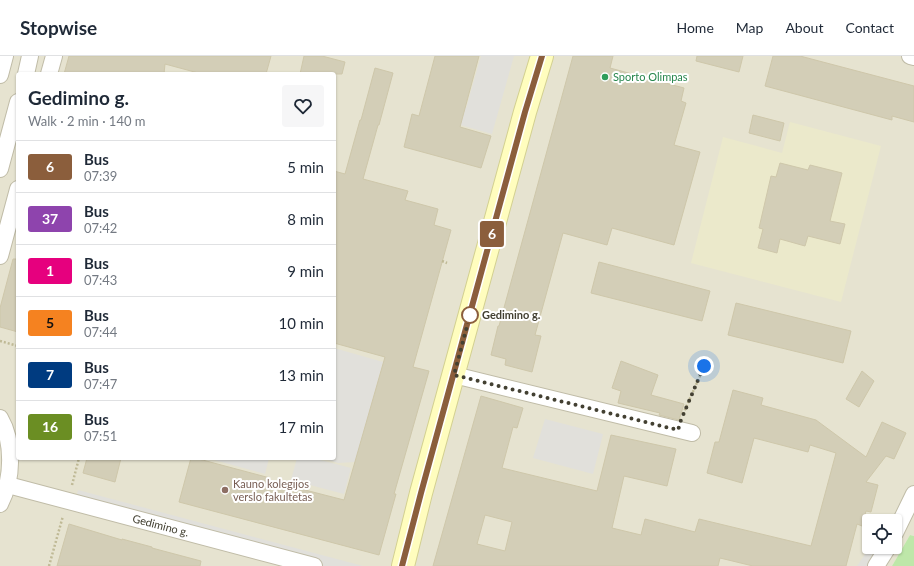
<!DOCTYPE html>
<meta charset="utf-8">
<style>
body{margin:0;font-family:Lato,sans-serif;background:#f6f6f7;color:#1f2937;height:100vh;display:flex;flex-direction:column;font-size:15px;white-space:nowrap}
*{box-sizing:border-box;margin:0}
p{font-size:13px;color:#747a83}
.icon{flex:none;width:22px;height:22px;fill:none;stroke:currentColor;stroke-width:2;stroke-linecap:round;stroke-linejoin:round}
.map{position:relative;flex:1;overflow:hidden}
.details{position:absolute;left:16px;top:16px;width:320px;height:388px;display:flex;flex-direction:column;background:#fff;border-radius:4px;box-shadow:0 1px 3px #0004}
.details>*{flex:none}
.badge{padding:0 8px;border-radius:3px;font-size:14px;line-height:26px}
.controls{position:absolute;left:862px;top:458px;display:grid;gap:8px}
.controls a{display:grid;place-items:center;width:40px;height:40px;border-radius:4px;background:#fff;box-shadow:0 1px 3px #0004;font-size:20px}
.you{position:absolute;width:20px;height:20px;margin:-10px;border:3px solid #fff;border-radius:50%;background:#1a73e8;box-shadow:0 0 0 6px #1a73e833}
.map>.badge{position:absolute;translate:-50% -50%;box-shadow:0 0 0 2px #fff}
.round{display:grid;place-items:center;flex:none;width:42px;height:42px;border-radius:4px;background:#f6f6f7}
.summary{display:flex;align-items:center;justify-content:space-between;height:68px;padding:0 12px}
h1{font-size:19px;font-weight:700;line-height:30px}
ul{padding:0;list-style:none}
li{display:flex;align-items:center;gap:12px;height:52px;padding:0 12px;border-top:1px solid #e0e1e3}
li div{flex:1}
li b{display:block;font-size:15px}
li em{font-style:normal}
li .badge{min-width:44px;font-weight:700;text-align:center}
header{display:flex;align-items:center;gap:24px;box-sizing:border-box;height:56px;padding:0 20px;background:#fff;border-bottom:1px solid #e0e1e3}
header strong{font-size:19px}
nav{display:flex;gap:22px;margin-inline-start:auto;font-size:14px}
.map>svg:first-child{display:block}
</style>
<header>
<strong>Stopwise</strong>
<nav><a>Home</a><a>Map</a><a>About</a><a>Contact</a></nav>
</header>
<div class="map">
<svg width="914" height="510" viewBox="0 0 914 510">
<rect width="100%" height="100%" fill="#f1f0e2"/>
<!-- residential -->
<path fill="#e6e3d0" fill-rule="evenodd" d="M0,0H914V480L910,479L892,510H0ZM18,18H334V402H18ZM869,465H895V491H869Z"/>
<!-- education -->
<path fill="#ebe9cb" d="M790,66L881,90L841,246L691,207L723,81L782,97Z"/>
<!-- green -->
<path fill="#bee7a9" d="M910,479L914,480V510H892Z"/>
<!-- parking -->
<path fill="#e1e0db" d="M481,0H514L492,78L457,68L462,51L466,52Z
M334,292L383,306L355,406L338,407L322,402H334Z
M545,363L603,378L593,418L533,402Z
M214,402H269L265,418L214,404Z
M297,402H313L351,412L344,438L291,424Z
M78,434L363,510H284L73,454Z
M870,491H882L870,510H857Z"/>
<!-- building -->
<path fill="#d3ceb7" stroke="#cec7aa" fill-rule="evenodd" d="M69,0H271L266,18H202L165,8L164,18H64Z
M304,0H322L345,6L342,18H300Z
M435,0H479L460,71L491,80L481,112L404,91L412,58L419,60Z
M573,0H613L610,12L684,32L681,45L686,47L674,89L700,96L674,189L612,172L607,189L563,177L535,279L541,280L532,316L505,309L506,303L491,299L498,270H499Z
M697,0H743L739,16L696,5Z
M773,0H800L914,30V66L892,60V64L765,30Z
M375,12L393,17L379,69H378L363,123L408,135L405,144L438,153L434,169L451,174L413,311L429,315L394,438H396L379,499L179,446L191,402H195L270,422V425L344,444L385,301L334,287V115L345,118L360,64H361Z
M753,59L784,67L780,85L749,77Z
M780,107L808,114L810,109L842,117L830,165L845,168L840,188L808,180L805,190L780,183L777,197L758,192L763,173L759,172L771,120L776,121Z
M13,203H18V276L0,271V252Z
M599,206L710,235L702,265L591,237Z
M736,247L851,275L843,307L728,279Z
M621,305L658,319L651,339L684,348L679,364L659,359L660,357L618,347L621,335L612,332Z
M862,315L874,325L859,351L846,343Z
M733,334L763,342L761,349L816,364L866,401L882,366L906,377L894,403L886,400L866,426L878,429L871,456L866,455L862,470L857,468L846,510H753L720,502L718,510H433L481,340L523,352L517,372L513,371L502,412L597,435L611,379L676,393L667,430L624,420L612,472L641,479L645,463L695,476L699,463L811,490L836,397L810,389L808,396L754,382L742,427L707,417L715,386H719ZM485,459L512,466L505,495L477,488Z
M87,402H121L115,426L83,417Z
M69,468L122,484V483L152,491V492L201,505L200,510H57Z"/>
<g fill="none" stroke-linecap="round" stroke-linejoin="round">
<defs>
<g id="street">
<path d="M910,0L914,1"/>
<path d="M26,18L30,0"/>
<path d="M49,18L54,0"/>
<path d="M0,19L5,0"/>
<path d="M0,113L18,46"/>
<path d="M0,200L18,133"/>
<path d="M454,319L692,377"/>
<path d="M0,362C14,386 13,423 0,448"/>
<path id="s1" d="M8,429L314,510"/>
<path d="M895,477L914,438"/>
<path d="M876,510L888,491"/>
</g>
<path id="secondary" d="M403,510L421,437L525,56L542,0"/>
</defs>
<!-- street casing -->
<use href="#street" stroke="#c0bca7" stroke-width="18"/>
<!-- secondary casing -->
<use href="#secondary" stroke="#d3d090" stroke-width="24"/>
<!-- path -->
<path stroke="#bfb995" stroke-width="2.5" stroke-dasharray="2 2" stroke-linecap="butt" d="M442,205L447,207
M0,285L18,290
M683,358L704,311
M72,429L79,402
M49,510L63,460"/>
<!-- street -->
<use href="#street" stroke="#fff" stroke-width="16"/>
<!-- secondary -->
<use href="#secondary" stroke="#fffdbe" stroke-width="22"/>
</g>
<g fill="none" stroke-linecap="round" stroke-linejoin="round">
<defs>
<path id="line" d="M402,510L421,437L525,56L542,0"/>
</defs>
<!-- line casing -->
<use href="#line" stroke="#fff" stroke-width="9"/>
<!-- line -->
<use href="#line" stroke="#8b5e3c" stroke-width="6"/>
<!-- walk -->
<path stroke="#434032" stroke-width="4" stroke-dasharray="0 7.2" d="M470,259L454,319L678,374L681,364L704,310"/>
</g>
<!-- markers -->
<circle fill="#2e9e5b" stroke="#fff" stroke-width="1.5" cx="605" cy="21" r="4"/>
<circle fill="#fff" stroke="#8b5e3c" stroke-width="2" cx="470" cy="259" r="8"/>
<circle fill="#8d6e63" stroke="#fff" stroke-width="1.5" cx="225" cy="434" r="4"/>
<g text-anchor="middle" stroke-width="4" stroke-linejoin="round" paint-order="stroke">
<!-- leisure labels -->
<g font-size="11" fill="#27864d" stroke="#fff" text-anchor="start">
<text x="613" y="25">Sporto Olimpas</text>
</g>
<!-- stop labels -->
<g font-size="11" font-weight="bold" fill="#434032" stroke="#fff" text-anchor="start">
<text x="482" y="263">Gedimino g.</text>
</g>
<!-- education labels -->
<g font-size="11" fill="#785e54" stroke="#fff" text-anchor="start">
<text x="233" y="432">Kauno kolegijos<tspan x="233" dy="13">verslo fakultetas</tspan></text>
</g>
<!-- street labels -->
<g font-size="11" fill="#434032" stroke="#fff">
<text dy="4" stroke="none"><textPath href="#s1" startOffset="158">Gedimino g.</textPath></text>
</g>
</g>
</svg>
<div class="controls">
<a><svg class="icon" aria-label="locate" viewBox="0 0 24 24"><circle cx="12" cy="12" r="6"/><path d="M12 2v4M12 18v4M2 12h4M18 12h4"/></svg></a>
</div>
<div class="you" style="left:704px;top:310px"></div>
<b class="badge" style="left:492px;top:178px;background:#8b5e3c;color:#fff">6</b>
<section class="details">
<div class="summary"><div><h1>Gedimino g.</h1><p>Walk · 2 min · 140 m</p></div><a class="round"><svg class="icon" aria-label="heart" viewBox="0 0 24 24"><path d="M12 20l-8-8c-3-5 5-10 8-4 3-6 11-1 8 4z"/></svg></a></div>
<ul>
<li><span class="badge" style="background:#8b5e3c;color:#fff">6</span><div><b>Bus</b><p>07:39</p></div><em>5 min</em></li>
<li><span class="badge" style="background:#8e44ad;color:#fff">37</span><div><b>Bus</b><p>07:42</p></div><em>8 min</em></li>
<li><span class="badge" style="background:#e6007e;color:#fff">1</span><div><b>Bus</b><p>07:43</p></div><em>9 min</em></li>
<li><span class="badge" style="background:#f58220;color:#111">5</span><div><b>Bus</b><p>07:44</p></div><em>10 min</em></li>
<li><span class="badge" style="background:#003b80;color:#fff">7</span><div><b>Bus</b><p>07:47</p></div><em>13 min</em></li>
<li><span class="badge" style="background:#6b8e23;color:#fff">16</span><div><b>Bus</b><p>07:51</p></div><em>17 min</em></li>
</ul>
</section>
</div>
